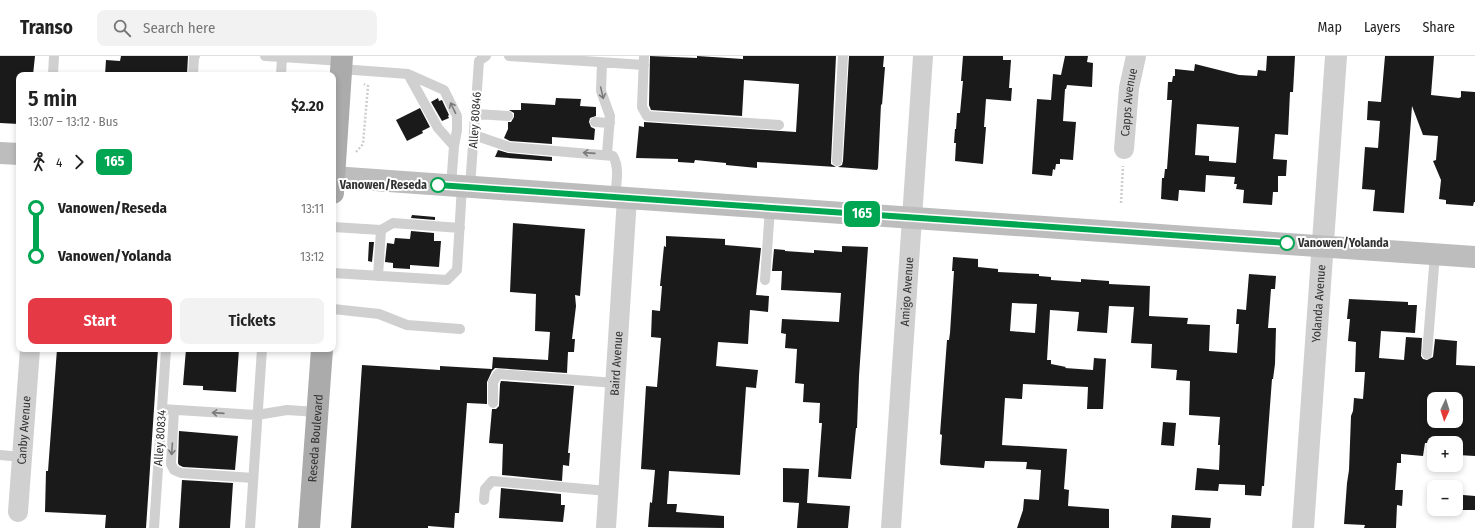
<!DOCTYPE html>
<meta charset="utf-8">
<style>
body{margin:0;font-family:"Fira Sans Condensed",sans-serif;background:#f2f2f2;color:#222;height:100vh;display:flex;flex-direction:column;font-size:15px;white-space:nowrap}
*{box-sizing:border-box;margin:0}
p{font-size:13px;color:#767676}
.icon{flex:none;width:22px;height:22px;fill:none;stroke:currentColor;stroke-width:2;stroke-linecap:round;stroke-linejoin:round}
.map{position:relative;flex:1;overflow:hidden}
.sheet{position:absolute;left:16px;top:16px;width:320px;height:280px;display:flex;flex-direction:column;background:#fff;border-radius:8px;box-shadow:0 2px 6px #0003}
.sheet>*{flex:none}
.badge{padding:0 8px;border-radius:6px;font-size:14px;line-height:26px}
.needle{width:26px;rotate:184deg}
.fabs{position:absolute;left:1427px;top:336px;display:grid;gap:8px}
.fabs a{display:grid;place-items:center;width:36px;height:36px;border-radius:8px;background:#fff;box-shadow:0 2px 6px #0003;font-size:20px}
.map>.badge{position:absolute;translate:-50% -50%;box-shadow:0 0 0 2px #fff}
.legs{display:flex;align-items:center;gap:6px;height:44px;padding:0 12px;font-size:13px}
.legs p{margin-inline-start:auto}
.summary{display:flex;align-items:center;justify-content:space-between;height:68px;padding:0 12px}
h1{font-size:22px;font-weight:600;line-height:30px}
.cta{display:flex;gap:8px;margin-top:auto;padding:8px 12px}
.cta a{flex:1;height:46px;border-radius:8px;background:#e63946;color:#fff;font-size:16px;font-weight:600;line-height:46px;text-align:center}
.cta a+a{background:#f2f2f2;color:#222}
ul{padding:0 12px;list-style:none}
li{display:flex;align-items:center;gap:14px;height:48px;font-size:15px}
li i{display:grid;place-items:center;width:6px;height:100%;margin:0 5px;background:currentColor}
li i::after{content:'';width:10px;height:10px;margin:-5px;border:3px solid;border-radius:50%;background:#fff}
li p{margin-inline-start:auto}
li:first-child i{background:linear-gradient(#0000 50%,currentColor 0)}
li:last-child i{background:linear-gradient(currentColor 50%,#0000 0)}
header{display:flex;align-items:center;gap:24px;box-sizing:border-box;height:56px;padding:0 20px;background:#fff;border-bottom:1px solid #e0e0e0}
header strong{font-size:19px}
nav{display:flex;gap:22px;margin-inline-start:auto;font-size:14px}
.search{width:280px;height:36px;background:#f2f2f2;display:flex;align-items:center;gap:10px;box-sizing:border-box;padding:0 14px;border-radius:8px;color:#767676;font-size:15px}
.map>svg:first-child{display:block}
</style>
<header>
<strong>Transo</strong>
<div class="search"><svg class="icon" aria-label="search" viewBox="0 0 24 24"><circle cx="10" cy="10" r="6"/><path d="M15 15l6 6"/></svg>Search here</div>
<nav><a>Map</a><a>Layers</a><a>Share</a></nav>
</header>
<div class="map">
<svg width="1475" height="472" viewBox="0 0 1475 472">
<rect width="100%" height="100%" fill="#fff"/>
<!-- building -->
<path fill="#1a1a1a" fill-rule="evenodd" d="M0,0H35L33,19H19V68L0,67Z
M121,0H188L187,19H105L106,4L120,5Z
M650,0L697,2V0L743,3V0H836L831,105V108L836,111L757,106V112L726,109V107L695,104L694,107L678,106V103L636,102L639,70L644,71V66L796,76L799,28L744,24L742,60L651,54L649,49Z
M849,0H884L883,11H885L882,49L881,48L878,112L877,114L838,111L842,109L843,105Z
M963,0H1003V4H1011L1009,32H1012L1011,45L986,43L984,71H986L983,108L955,105L956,87H954L955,73H956L957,57H960L963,25H961Z
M1065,0H1088L1087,6L1093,7L1092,31L1067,29L1066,33H1065L1063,65L1076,66L1073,104L1060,103V108H1056L1055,114L1053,113L1052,120L1032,118L1037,43L1051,44L1053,18L1061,19Z
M1267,0H1295L1293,36H1290L1288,79L1275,78L1273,103L1287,104L1286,120H1278V136H1273L1272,149L1243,147L1244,134L1236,133L1237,128H1234L1235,121L1206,119L1205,136L1179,134L1178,145L1161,143L1162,122H1164L1165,113H1167L1172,44H1167L1168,26H1172L1173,20H1175V13L1194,15L1195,8L1239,19L1257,20L1258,14L1266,15ZM1197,68L1239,71L1236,107L1209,105V100L1195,99Z
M1385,0H1434L1431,39L1459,42L1461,41V35L1475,36V146H1474L1473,150L1446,148V144L1439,143L1441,124L1433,105L1436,104L1438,80L1423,79L1412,50L1404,157L1373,155L1375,134L1362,133L1365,91L1378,92L1380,65L1367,64L1368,45L1381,46Z
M438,42L439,45L442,44L449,59L448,60L449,62L442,65L431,46Z
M556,42L581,43L580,50L596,51V60L590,62L589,66L591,71L595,73L594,84L552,81V88L510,85L504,82L508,73V66H511L514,61V57L509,54H521V47L555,49Z
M420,52L430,71L422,75L423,77L407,85L396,64Z
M498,94L508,97L552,101V105L495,101Z
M412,159L435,161V164L411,162Z
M513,167L585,173L580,240L575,239L576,250L572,283H575L574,296H568L567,317L495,312L492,315L487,326V348L467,347L459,457H455L454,472L428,470V472H351L362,309L440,314V310L492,313L493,301L548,304L550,276L535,275L536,238L510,236Z
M411,175L434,177V185H441L439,211L410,209V213L393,212V207L385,206L387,187L394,188L395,182L410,183Z
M666,180L725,183V189L761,192L756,239L769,240L768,256L750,254L748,288L718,286L716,310L758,314L756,332L746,331L740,419L669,415L667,448H677L676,456L724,460V472L648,471L650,446L652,447L655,414L641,413L646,330L657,331L661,282L651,281L652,254L660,255L662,230H660L664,190L666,191Z
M369,186H374L372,206L368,205Z
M842,190L868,191L859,320L857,372H856L851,423L818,421L822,367H819L820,347L803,346L804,328L795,327L797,293L785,292L786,278L781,277L782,263L839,266L841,237L781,234L782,215H772L774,193L785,194V195L814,197V194L842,196Z
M953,201L978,203V211L998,213V216L1039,218V220L1051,221V224L1081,226V223L1109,225V228L1150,230L1149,260L1188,262L1187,268L1210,269L1209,295L1237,297L1239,268H1236L1237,253L1246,254L1249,218L1276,220L1275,233H1271L1268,272H1276L1275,308L1273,323H1272L1264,430H1262L1261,440L1245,439V429L1219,428L1218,435L1195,434L1197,412L1219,414L1220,389H1218L1220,361L1189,359L1190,325L1176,324L1177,314L1151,312L1152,288L1131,287L1134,251L1109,250L1107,277L1077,275L1079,256L1050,254L1047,304H1051V308L1066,311L1065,312L1093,314L1094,302L1106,303L1103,353H1087L1088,331L1023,328L1022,343L1005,342L1002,389L1067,393L1064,433L1069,434L1068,450L1109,453V472H1017L1023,454L1024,443L1039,444L1041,414L1026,413L1027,406L985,405L984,412L941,409L940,407L942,379L940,378L947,284H949L950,277L954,215H952ZM1012,247L1037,248L1035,277L1010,275Z
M1349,243L1408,246V249H1417L1415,277L1381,275L1379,302L1404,304L1406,281L1422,282L1421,300L1423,303L1427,304L1433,301L1435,283L1457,285L1456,309L1475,310V400L1458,399V397L1456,396V387H1425L1423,400L1401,398V407H1397L1395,434H1403L1402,450L1397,449L1396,472H1364L1365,469L1344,468L1347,427L1349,414L1351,360L1353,355L1354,342L1363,343L1365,316H1355L1356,286L1348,285L1350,263H1347ZM1434,343H1456V365H1434Z
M57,293H158L146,472H105L106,459L45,456L46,415H48Z
M186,293L205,294V293H239L236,336L203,334V330L183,329Z
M501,325L574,330L568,397H570L569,410L563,409L562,425L502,419L503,388L489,387L492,353H496L499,350L500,328Z
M1163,366L1176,367L1174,390L1161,389Z
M179,375L238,380L235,414L183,411L179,409L178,407Z
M783,412L809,413L807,447L850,450L848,472H797L799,447L783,446Z
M182,424L233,427L230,472H179Z
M501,432L561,438V449H565L563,466L499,462Z
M1463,439L1475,440V454H1462Z
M1172,459L1211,462L1210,472H1171Z"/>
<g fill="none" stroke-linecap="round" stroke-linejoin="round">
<!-- path -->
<path stroke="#cdcdcd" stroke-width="2.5" stroke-dasharray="2 2" stroke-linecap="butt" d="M356,96L363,88L368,30L364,28
M1121,147L1123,110"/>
<!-- service -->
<path stroke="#d0d0d0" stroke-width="10" d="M265,0L282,1
M509,0L644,9
M644,0L642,51L647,60L779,69
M602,7L601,35L610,60L607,98
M341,13L408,18L444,34L457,60V74L454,90L451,130
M408,18L438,72L454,90
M53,19L54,0
M193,19L194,2L195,0
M281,19L282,1L342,5
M476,58L508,60
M595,66L610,67
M474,79L509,91L613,100C620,112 616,128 615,142
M837,105L843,0
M470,131L479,5L486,0
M333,171L381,174L393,167L460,172
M333,217L447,224L457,214L462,130
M378,220L381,174
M765,224L770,152
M333,253L379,258L407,269L460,273
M1427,298L1435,198
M493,347V326L498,318L615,327
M162,353L257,359L287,354L317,356
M174,354L171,408L174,414L181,417L253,422
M0,399L22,401
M484,444L485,433L492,425L608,435
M154,472L166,293
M250,472L262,293"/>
<!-- minor -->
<g stroke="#d0d0d0" stroke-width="20">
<path id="s1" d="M1124,93L1129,32L1136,0"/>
<path id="s2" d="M18,456L30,293"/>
<path id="s3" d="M606,472L627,142"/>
<path id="s4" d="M891,472L923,0"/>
</g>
<!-- tertiary -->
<path stroke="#d0d0d0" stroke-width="22" id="s5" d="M1303,472L1336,0"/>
<!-- secondary -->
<path stroke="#bdbdbd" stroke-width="22" d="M0,97L19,98
M333,121L627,142L1475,201"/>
<!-- primary -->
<g stroke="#ababab" stroke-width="22">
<path d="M333,137L342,0"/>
<path id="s6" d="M309,472L322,293"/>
</g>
</g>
<!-- one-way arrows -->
<defs><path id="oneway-shaft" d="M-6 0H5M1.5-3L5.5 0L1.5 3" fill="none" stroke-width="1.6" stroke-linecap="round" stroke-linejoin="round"/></defs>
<g stroke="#7a7a7a">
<use href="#oneway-shaft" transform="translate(602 37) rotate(77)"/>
<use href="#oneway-shaft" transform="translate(453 52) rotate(-116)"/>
<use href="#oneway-shaft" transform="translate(589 97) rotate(-176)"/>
<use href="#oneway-shaft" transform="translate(218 357) rotate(-176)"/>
<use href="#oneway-shaft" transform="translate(172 393) rotate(94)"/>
</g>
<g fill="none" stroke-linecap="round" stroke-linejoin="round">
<defs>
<path id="line-1" d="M438,129L1287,187"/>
</defs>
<!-- line-1 casing -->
<use href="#line-1" stroke="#fff" stroke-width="9"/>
<!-- line-1 -->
<use href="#line-1" stroke="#00a651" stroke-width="6"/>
</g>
<!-- markers -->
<g fill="#fff" stroke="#00a651" stroke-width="2">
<circle cx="438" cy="129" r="7"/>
<circle cx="1287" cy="187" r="7"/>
</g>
<g text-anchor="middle" stroke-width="4" stroke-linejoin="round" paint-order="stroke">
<!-- street labels -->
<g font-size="12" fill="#333" stroke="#fff">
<text dy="4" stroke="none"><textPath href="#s1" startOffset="47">Capps Avenue</textPath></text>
<text transform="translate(475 64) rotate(-86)" y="4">Alley 80846</text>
<text dy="4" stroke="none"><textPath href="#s4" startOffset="237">Amigo Avenue</textPath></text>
<text dy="4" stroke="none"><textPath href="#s5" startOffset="225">Yolanda Avenue</textPath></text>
<text dy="4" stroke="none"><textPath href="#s3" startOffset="165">Baird Avenue</textPath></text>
<text dy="4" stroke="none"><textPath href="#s2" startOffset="82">Canby Avenue</textPath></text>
<text transform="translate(160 382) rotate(-86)" y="4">Alley 80834</text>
<text dy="4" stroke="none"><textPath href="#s6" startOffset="90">Reseda Boulevard</textPath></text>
</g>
<!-- stop labels -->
<g font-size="12" font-weight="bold" fill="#333" stroke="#fff" text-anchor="end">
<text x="427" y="133">Vanowen/Reseda</text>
<text x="1298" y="191" text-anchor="start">Vanowen/Yolanda</text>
</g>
</g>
</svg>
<div class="fabs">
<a><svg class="needle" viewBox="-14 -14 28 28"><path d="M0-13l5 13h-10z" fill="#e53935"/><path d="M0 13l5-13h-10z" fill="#767676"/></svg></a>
<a>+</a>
<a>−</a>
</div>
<b class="badge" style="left:862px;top:158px;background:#00a651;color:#fff">165</b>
<section class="sheet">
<div class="summary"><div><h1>5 min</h1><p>13:07 – 13:12 · Bus</p></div><b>$2.20</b></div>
<div class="legs"><svg class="icon" aria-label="walk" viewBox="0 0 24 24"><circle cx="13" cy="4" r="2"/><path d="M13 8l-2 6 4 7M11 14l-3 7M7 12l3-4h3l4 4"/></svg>4<svg class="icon" aria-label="forward" viewBox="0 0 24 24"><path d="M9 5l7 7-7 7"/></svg><b class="badge" style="background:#00a651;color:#fff">165</b></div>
<ul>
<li><i style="color:#00a651"></i><b>Vanowen/Reseda</b><p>13:11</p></li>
<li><i style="color:#00a651"></i><b>Vanowen/Yolanda</b><p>13:12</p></li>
</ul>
<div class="cta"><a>Start</a><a>Tickets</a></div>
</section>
</div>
